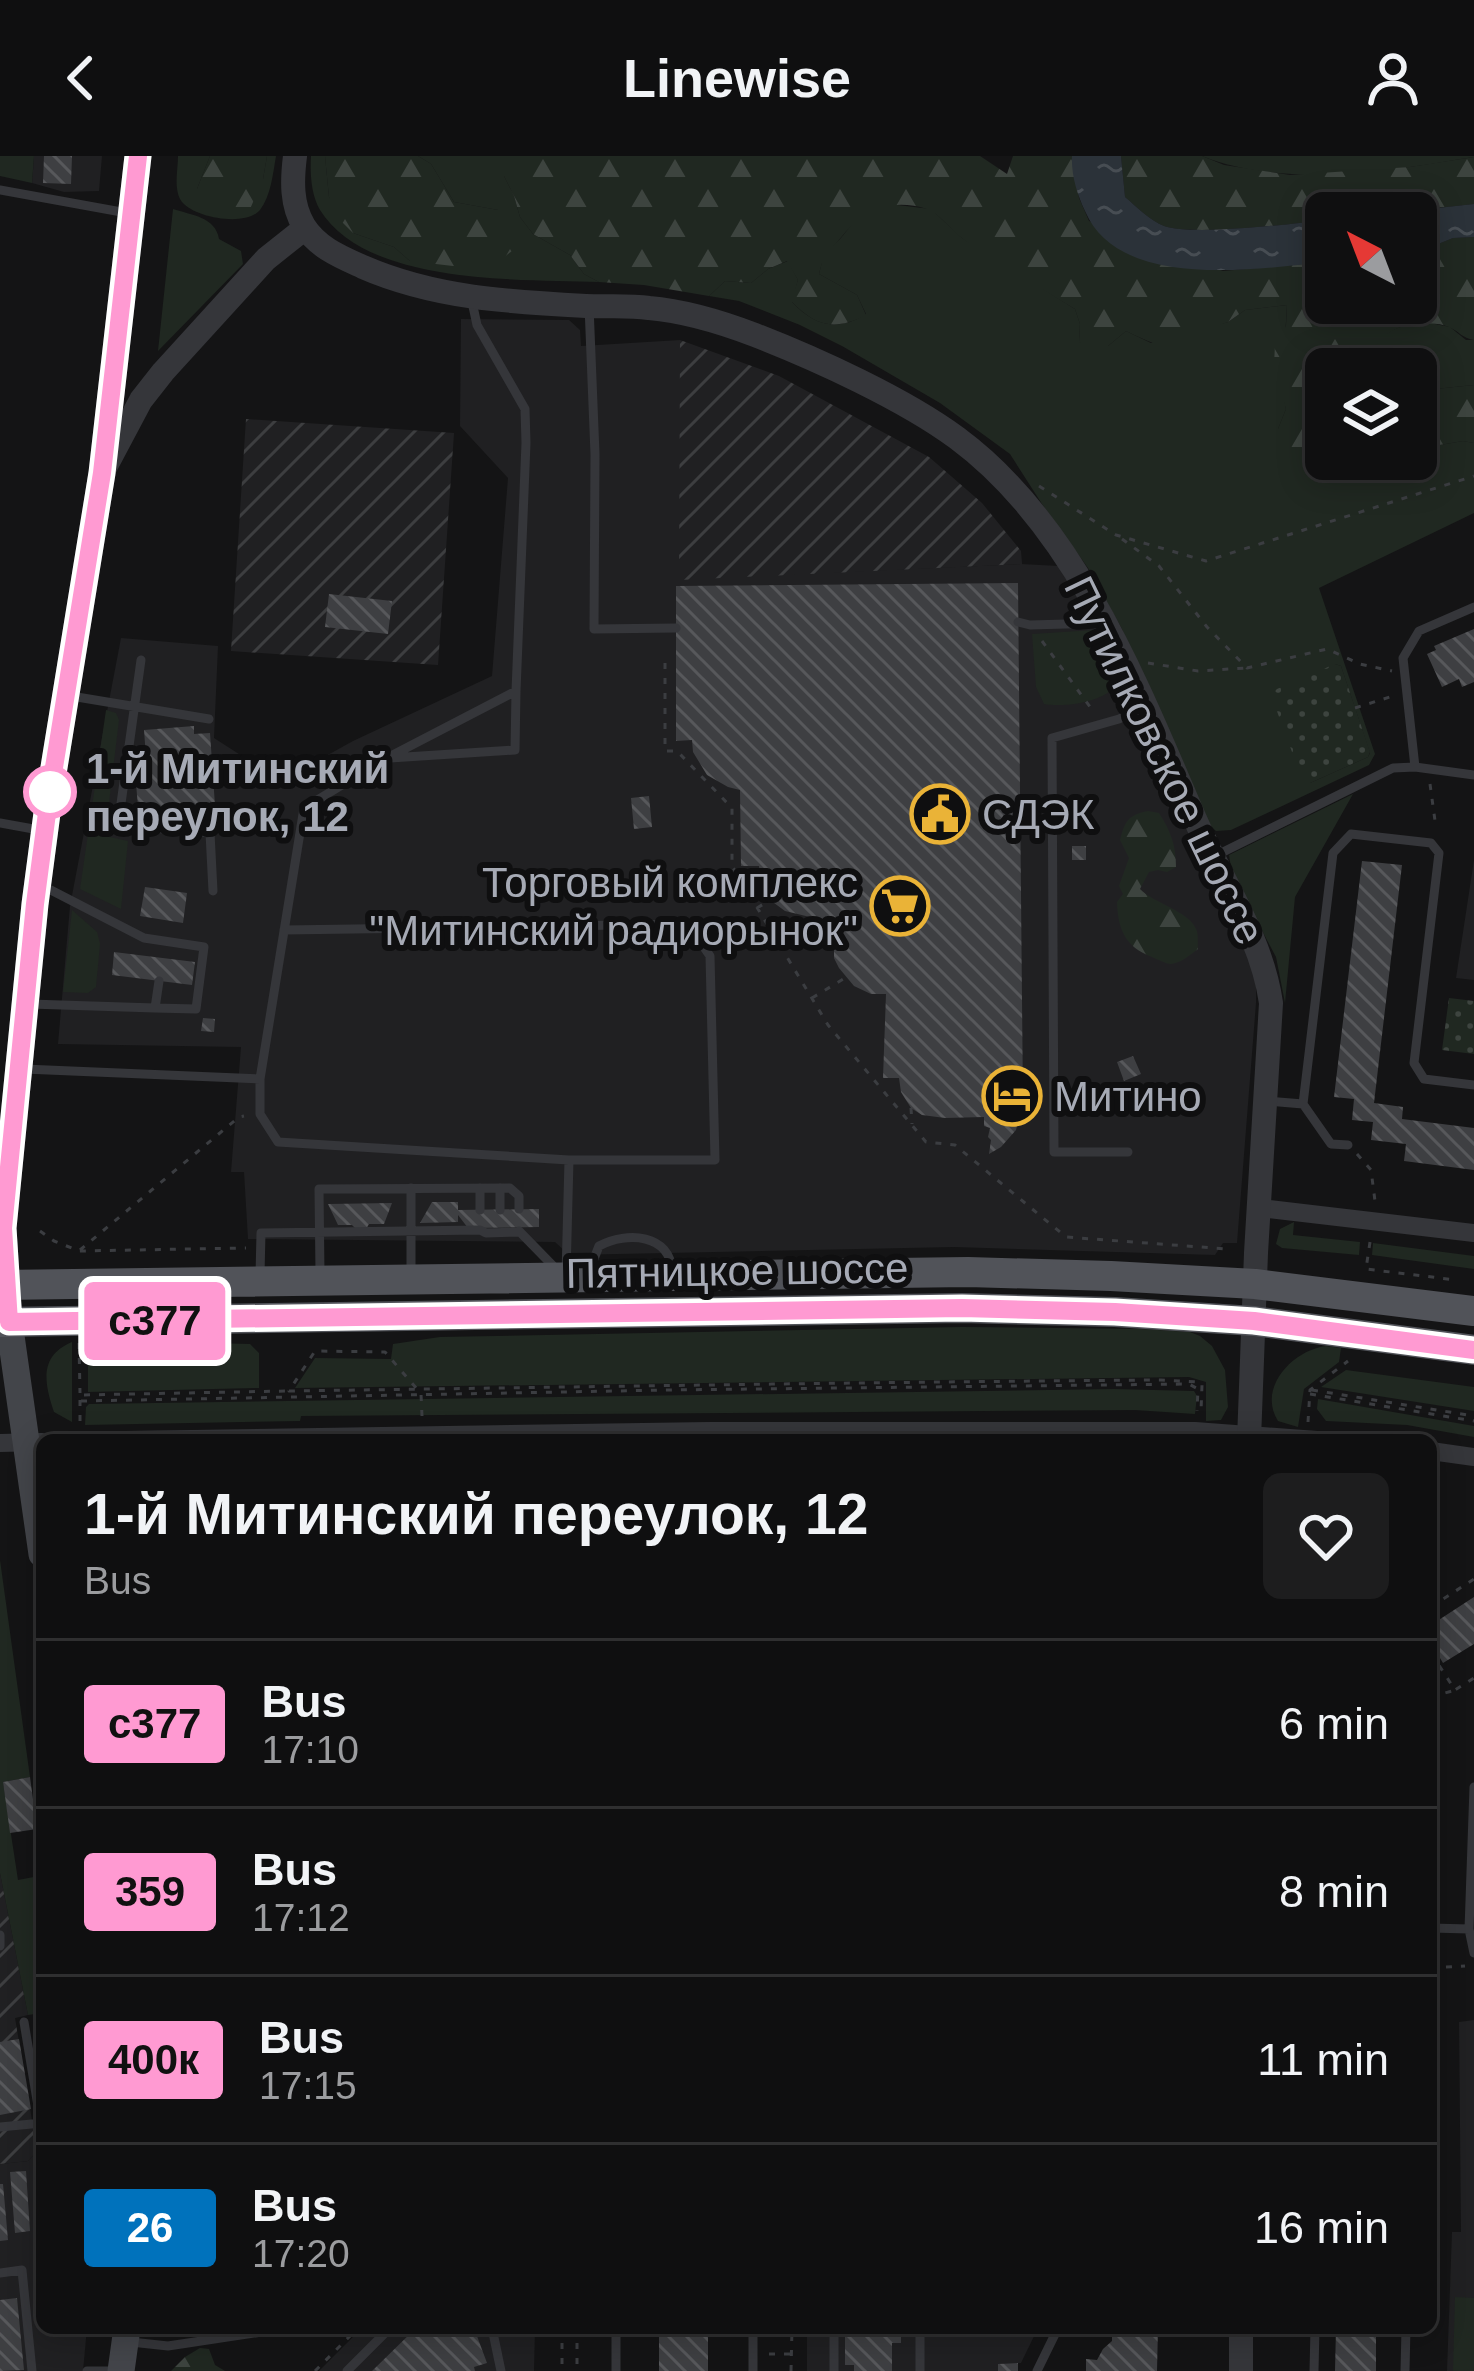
<!DOCTYPE html>
<meta charset="utf-8">
<style>
body{margin:0;font-family:Arial,sans-serif;background:#1d1d1e;color:#f1f3f6;height:100vh;display:flex;flex-direction:column;font-size:45px;white-space:nowrap}
*{box-sizing:border-box;margin:0}
p{font-size:39px;color:#9b9c9f}
.icon{flex:none;width:66px;height:66px;fill:none;stroke:currentColor;stroke-width:2;stroke-linecap:round;stroke-linejoin:round}
.map{position:relative;flex:1;overflow:hidden}
.sheet{position:absolute;left:36px;top:1278px;width:1401px;height:900px;display:flex;flex-direction:column;background:#0f0f10;border-radius:18px;box-shadow:0 6px 30px #0003,0 0 0 3px #2f2f30}
.sheet>*{flex:none}
.badge{padding:0 24px;border-radius:9px;font-size:42px;line-height:78px}
.needle{width:78px;rotate:318deg}
.controls{position:absolute;left:1305px;top:36px;display:grid;gap:24px}
.controls a{display:grid;place-items:center;width:132px;height:132px;border-radius:18px;background:#0f0f10;box-shadow:0 6px 30px #0003,0 0 0 3px #2f2f30;font-size:60px}
.map>.badge{position:absolute;translate:-50% -50%;box-shadow:0 0 0 6px #fff}
.round{display:grid;place-items:center;flex:none;width:126px;height:126px;border-radius:18px;background:#1d1d1e}
.summary{display:flex;align-items:center;justify-content:space-between;height:204px;padding:0 48px}
h1{font-size:57px;font-weight:800;line-height:90px}
ul{padding:0;list-style:none}
li{display:flex;align-items:center;gap:36px;height:168px;padding:0 48px;border-top:3px solid #2f2f30}
li div{flex:1}
li b{display:block;font-size:45px}
li em{font-style:normal}
li .badge{min-width:132px;font-weight:700;text-align:center}
header{display:flex;justify-content:space-between;align-items:center;height:156px;padding:0 48px;background:#0f0f10;font-size:54px;font-weight:800}
.map>svg:first-child{display:block}
</style>
<header><svg class="icon" aria-label="back" viewBox="0 0 24 24"><path d="M15 5l-7 7 7 7"/></svg>Linewise<svg class="icon" aria-label="person" viewBox="0 0 24 24"><circle cx="12" cy="8" r="4"/><path d="M4 21q1-7 8-7t8 7"/></svg></header>
<div class="map">
<svg width="1474" height="2215" viewBox="0 0 1474 2215">
<defs>
<pattern id="industrial-furrows" width="10" height="10" patternUnits="userSpaceOnUse" patternTransform="scale(3)"><rect width="10" height="10" fill="#202022"/><path d="M-1 1l2-2M0 10L10 0M9 11l2-2" fill="none" stroke="#3d3e40"/></pattern>
<pattern id="forest-firs" width="22" height="20" patternUnits="userSpaceOnUse" patternTransform="scale(3)"><rect width="22" height="20" fill="#202821"/><path d="M5 1l3.5 6h-7zM16 11l3.5 6h-7z" fill="#3d443f"/></pattern>
<pattern id="park-dots" width="8" height="8" patternUnits="userSpaceOnUse" patternTransform="scale(3)"><rect width="8" height="8" fill="#202821"/><path d="M2 2h.1M6 6h.1" fill="none" stroke="#3d443f" stroke-width="1.8" stroke-linecap="round"/></pattern>
<pattern id="water-ripples" width="26" height="14" patternUnits="userSpaceOnUse" patternTransform="scale(3)"><rect width="26" height="14" fill="#2b3239"/><path d="M2 4q2-2 4 0t4 0M15 11q2-2 4 0t4 0" fill="none" stroke="#474d53"/></pattern>
<pattern id="building-back-hatch" width="6" height="6" patternUnits="userSpaceOnUse" patternTransform="scale(3)"><rect width="6" height="6" fill="#3e3f42"/><path d="M-1 5l2 2M0 0l6 6M5-1l2 2" fill="none" stroke="#57585b"/></pattern>
</defs>
<rect width="100%" height="100%" fill="#141415"/>
<!-- built -->
<path fill="#202022" d="M34,0H102L99,35L64,36L32,27Z
M461,163L569,164L580,174L581,190L680,184V423L1021,408L1059,410L1095,455L1248,792L1256,830V847L1237,1087H1223L1215,1099L954,1091L569,1099L555,1086L248,1083L244,1016H231L241,891L58,888L70,750L121,482L218,490L214,582L281,625L353,585L492,520L508,322L460,270Z
M1474,704V824L1456,822Z
M1474,1864V2215H1447L1452,2076H1461L1459,1866Z
M42,1982V2172H87L83,2215H0V2008L28,2005L37,1995L35,1983Z
M362,2172H535L534,2215H319Z
M807,2172H1038L1021,2207L999,2208L998,2215H807Z"/>
<!-- industrial -->
<path fill="url(#industrial-furrows)" d="M680,184L779,220L929,301L982,347L1021,395L1022,408L679,424Z
M246,263L454,277L438,509L231,495Z
M0,1717L28,1859L15,1862L37,1995L28,2005L0,2008Z"/>
<!-- green -->
<path fill="#202821" fill-rule="evenodd" d="M0,0H34L32,27L0,20Z
M178,0H210L197,33L263,23L267,0H276C273,17 271,40 260,54C246,71 195,62 182,46C173,34 178,14 178,0Z
M311,0H325L329,41L353,77L394,91L410,105L498,54L454,46L431,8L418,0H504V20L514,40L520,61L533,78L570,99L584,118L599,126C522,123 367,130 320,54C311,38 310,18 311,0Z
M1202,0H1474V1C1388,15 1285,33 1202,0Z
M889,48L931,53L962,82L1075,153L1080,168L1079,186L1108,190L1126,175L1151,187L1228,166L1245,154L1287,149L1282,232L1286,253L1278,273L1318,308L1336,303H1416V293L1463,285L1474,287V357L1319,432L1375,598L1369,609L1231,674L1216,675L1207,667L1122,473L1088,412L1042,348L1010,298L940,247L842,190L800,169L739,145L709,140L725,125L751,127L768,113L788,105L798,124L792,146C815,170 837,176 866,158L857,139L819,118L824,97L840,83L853,67L869,55ZM1335,508L1341,510L1370,597L1368,601L1310,627Z
M173,53C191,59 216,61 219,83L241,95L243,108L158,195Z
M1430,167L1450,171L1466,184H1474V229L1416,235V213H1365C1378,176 1391,169 1430,167Z
M1094,474L1103,478C1108,489 1118,503 1119,515C1123,545 1066,552 1044,548L1036,531L1032,478Z
M106,554L116,557L119,564L105,680L128,685L121,753L80,733Z
M1353,638L1295,741L1285,847L1276,801L1232,718L1229,699Z
M72,754L97,776L100,788L96,831L88,837L63,836Z
M1294,1066L1293,1079L1360,1086L1359,1099L1282,1092L1276,1088L1280,1073Z
M1373,1087L1474,1100V1113L1372,1099Z
M962,1171L1142,1173L1190,1176L1200,1180L1212,1190L1225,1214L1228,1251L1221,1264L1206,1265V1226L1189,1221L295,1232L315,1202L391,1203L393,1188L440,1181Z
M88,1184L250,1188L259,1197V1232L88,1236Z
M72,1186V1266L54,1256C44,1226 39,1200 72,1186Z
M1326,1190L1341,1192L1339,1206L1304,1233L1298,1271L1278,1265C1257,1232 1293,1194 1326,1190Z
M1346,1214L1474,1231V1255L1321,1231Z
M1114,1233L1194,1235L1197,1240L1195,1258L1135,1254L301,1260L300,1265L85,1269L86,1251L89,1248Z
M1318,1243L1474,1270V1281L1407,1269L1326,1265L1317,1253Z
M0,1404L30,1621L3,1626L18,1724L39,1720L42,1737V1857L28,1859L0,1717Z
M1455,2141L1474,2142V2215H1453Z"/>
<!-- forest -->
<path fill="url(#forest-firs)" d="M210,0H267L263,23L250,53L233,56L207,51L197,33Z
M325,0H418L431,8L454,46L498,54L512,73L516,92L499,105L478,109L453,110L410,105L394,91L353,77L337,61L329,41Z
M504,0H980L1007,18L1013,0H1072L1079,42L1089,65L1223,115L1326,106V147H1416V97L1453,82L1474,81V184C1462,182 1460,176 1449,171C1441,167 1429,167 1420,168C1388,169 1375,185 1365,213H1326V303H1336C1312,310 1299,308 1278,294V273L1286,253L1274,210L1275,188L1286,170L1287,149L1245,154L1228,166L1208,173L1193,190C1164,194 1151,187 1126,175L1108,190L1094,194L1079,186L1080,168L1075,153C1038,130 998,108 963,83C951,74 939,57 927,53C892,42 865,53 843,79C828,97 825,93 819,118L857,139L866,159C835,175 816,171 791,145L798,124L787,105L768,113L751,127L725,125L709,140L644,129L599,126L584,118L570,99L533,78L520,61L514,40L504,20Z
M1121,0H1202L1224,9L1290,19L1410,11L1474,1V48L1392,57H1326V64C1292,68 1192,80 1164,70C1149,64 1137,51 1125,41Z
M1474,229V287L1463,285L1416,293V235Z
M1148,655L1159,657C1171,676 1176,689 1176,711L1167,716L1158,714L1149,716L1140,733C1153,747 1189,755 1196,773C1199,779 1197,787 1198,793C1190,799 1181,807 1171,808C1166,808 1157,803 1152,801C1125,791 1118,773 1117,746L1123,738L1119,730L1129,702L1120,684C1125,665 1128,659 1148,655Z
M200,2192L209,2193L215,2209L225,2215H171L185,2201Z"/>
<!-- park -->
<path fill="url(#park-dots)" d="M1335,508L1341,510L1370,596L1368,601L1310,627L1302,623L1271,539L1277,533Z
M1449,842L1474,845V898L1442,894Z"/>
<!-- water -->
<path fill="url(#water-ripples)" d="M1072,0H1121L1125,41C1137,51 1149,64 1164,70C1192,80 1292,68 1326,64V106C1256,113 1119,135 1085,55C1077,38 1071,18 1072,0Z
M1474,48V81L1453,82L1416,97V57H1392Z"/>
<!-- building -->
<path fill="url(#building-back-hatch)" d="M44,0H72L71,28L43,27Z
M1018,427L1023,946L1016,974L1001,991L989,998L991,984L988,981L990,972L984,970V961L945,962L922,959L911,952L901,936L899,922H883L886,838H871L854,830L839,812L834,802V791L810,790V761L785,755L770,744L761,730L759,710H741L740,634L728,631L707,619L693,596L692,584L676,585V430Z
M329,438L392,445L388,478L325,471Z
M1474,473V526L1462,531L1459,523L1442,531L1427,498L1436,494L1434,490Z
M194,570V578L210,577L216,664L188,666L187,659L139,663L135,615L147,614L144,574Z
M649,640L652,671L634,673L631,642Z
M1072,690H1086V704H1072Z
M1362,705L1402,709L1374,947L1403,951L1402,963L1474,972V1014L1404,1005L1406,988L1371,984L1373,966L1352,964L1354,943L1334,941Z
M145,731L187,737L183,767L140,760Z
M114,796L195,806L192,829L112,819Z
M203,862L215,863L214,876L201,875Z
M1133,900L1141,918L1124,925L1117,906Z
M432,1046H458V1054L539,1053V1071L468,1072L458,1059V1066L420,1067Z
M392,1047L384,1068H369L366,1073H356L352,1069H338L328,1048Z
M1474,1441V1488L1443,1507L1431,1487V1469Z
M30,1621L37,1673L10,1677L3,1626Z
M19,1883L31,1953L0,1959V1886Z
M26,2015L30,2075L15,2077L10,2016Z
M0,2028H3L8,2084L0,2085Z
M17,2142L24,2214L0,2215V2144Z
M416,2172H437L440,2178L445,2174L449,2180L463,2172H474L487,2207L474,2211L475,2215H372Z
M659,2172H708V2215H659Z
M845,2172H901V2187H892V2215H854V2209H845Z
M1112,2172H1158L1157,2215H1086V2203L1097,2204L1103,2193L1112,2185Z
M1336,2172H1376V2215H1335Z
M1018,2207V2215H998V2208Z"/>
<g fill="none" stroke-linecap="round" stroke-linejoin="round">
<!-- path -->
<path stroke="#3b3d41" stroke-width="3" stroke-dasharray="6 9" stroke-linecap="butt" d="M1039,330L1116,379L1206,405L1474,320
M1122,383L1159,410L1207,471L1247,512L1327,493L1360,508L1392,515
M1042,485L1093,555
M665,507V595H677L732,652V710L828,869L926,986L955,989L1066,1081L1227,1093
M1148,507L1198,515L1246,512
M1355,552L1393,540
M1430,628L1436,672
M757,752L770,744
M812,842L845,822
M911,952L912,968
M1357,998L1371,1014L1375,1045
M40,1075L54,1085L79,1095L246,1092
M1370,1086L1366,1113L1456,1124
M80,1094L239,961L244,960
M79,1187L80,1237
M1312,1234L1474,1260
M1310,1238L1474,1265
M81,1245L668,1234L1189,1228L1198,1233L1197,1255
M422,1260L421,1238L417,1233L385,1196L315,1195L289,1235C579,1231 870,1226 1161,1224L1200,1226L1202,1229L1201,1255
M80,1265V1239L287,1235
M1308,1266L1310,1234L1348,1205
M1431,1451L1474,1423
M1431,1497L1455,1534L1474,1522
M1431,1541L1452,1535
M1431,1812L1465,1810
M562,2172V2215
M577,2172V2215
M769,2198H790
M315,2215L358,2172
M791,2215L792,2172"/>
<!-- service -->
<path stroke="#35363a" stroke-width="9" d="M0,34L127,57
M589,150L595,298L594,473L676,472
M1018,466L1030,469L1102,467
M141,504L118,669L210,677L213,735
M71,540L209,563
M390,602L515,594L516,535
M1415,611L1403,502L1419,475L1474,451
M0,667L39,674
M1217,699L1393,612L1415,611L1474,619
M43,730L144,782L204,791L196,853L155,852
M284,774L688,768L710,800L715,1004H569L278,986L260,958V923L304,652L385,603L516,535L526,287L525,253L477,169L471,141
M30,848L155,852L159,825
M24,913L260,923
M1266,945L1303,948L1333,697L1351,678L1431,687L1439,697L1414,907L1424,923L1474,929
M1303,948L1331,988L1348,989
M1128,996H1054L1052,582L1119,563L1145,551
M411,1032V1117
M480,1032V1054
M500,1032V1054
M519,1075L558,1115
M590,1113L599,1090C627,1075 671,1078 672,1116
M320,1117L319,1033L510,1032L519,1040V1053
M260,1119L261,1077L480,1074L486,1077L519,1076
M566,1119L569,1004
M1431,1772L1469,1773L1474,1631
M1469,1773L1474,1797
M0,1779V1790
M24,1866L41,1968
M0,1971L42,1967
M0,2117L22,2114L32,2215
M492,2172L501,2215
M753,2172V2215
M131,2186L168,2190L288,2172
M87,2215H118
M347,2215L390,2172
M616,2215V2172
M834,2215V2172
M920,2215V2172
M1037,2215L1058,2172
M1314,2215L1315,2172
M1405,2215L1406,2172"/>
<!-- minor -->
<path stroke="#35363a" stroke-width="18" d="M1260,1052L1474,1077
M125,1284L710,1275H1195L1317,1284
M0,1287L42,1286
M1431,1295L1474,1301"/>
<!-- tertiary -->
<path stroke="#35363a" stroke-width="24" d="M295,0C292,24 291,49 304,70C318,92 341,101 363,111C434,142 510,146 586,150C607,151 628,149 649,152C685,155 721,166 755,179C817,203 904,243 957,282C1076,370 1138,531 1195,663C1221,723 1262,782 1271,847L1256,1097L1249,1284
M106,310L141,244L163,216L266,103L305,72
M1241,2215V2172"/>
<!-- secondary -->
<path stroke="#43454a" stroke-width="27" d="M42,1398L9,1166L3,1072L35,748L49,642L102,317L138,0
M121,2215L127,2172"/>
<!-- primary -->
<path stroke="#515359" stroke-width="30" d="M0,1129L968,1116L1111,1120L1255,1128L1474,1155
M0,1166L962,1152L1115,1156L1254,1165L1474,1194"/>
</g>
<g fill="none" stroke-linecap="round" stroke-linejoin="round">
<defs>
<path id="line" d="M138,0L102,317L49,642L35,748L3,1072L9,1166L962,1152L1115,1156L1254,1165L1474,1194"/>
</defs>
<!-- line casing -->
<use href="#line" stroke="#fff" stroke-width="27"/>
<!-- line -->
<use href="#line" stroke="#ff9ad2" stroke-width="18"/>
</g>
<!-- icons -->
<defs>
<symbol id="civic-ring" viewBox="-11 -11 22 22"><circle r="9.5" fill="#0f0f10" stroke="#eab337" stroke-width="1.5"/><path d="M-.6-6.5H3V-4.5H.6V-3L4-1V1h2V6H-6V1h2V-1L-.6-3ZM-1.2 2.5V6h2.4V2.5Z" fill="#eab337"/></symbol>
<symbol id="supermarket-ring" viewBox="-11 -11 22 22"><circle r="9.5" fill="#0f0f10" stroke="#eab337" stroke-width="1.5"/><path d="M-6-5.5h2.5l.6 2H6L4.5 2H-2.5L-4.4-4H-6ZM-1.5 3.2a1.3 1.3 0 1 0 .1 0ZM3 3.2a1.3 1.3 0 1 0 .1 0Z" fill="#eab337"/></symbol>
<symbol id="hotel-ring" viewBox="-11 -11 22 22"><circle r="9.5" fill="#0f0f10" stroke="#eab337" stroke-width="1.5"/><path d="M-6-4.5h1.5V1H6V5H4.5V3h-9V5H-6ZM-4 0a1.8 1.8 0 1 1 3.6 0ZM.5 0V-2.5h3Q6-2.5 6 0Z" fill="#eab337"/></symbol>
</defs>
<g fill-rule="evenodd">
<use href="#civic-ring" x="907" y="625" width="66" height="66"/>
<use href="#supermarket-ring" x="867" y="717" width="66" height="66"/>
<use href="#hotel-ring" x="979" y="907" width="66" height="66"/>
</g>
<!-- markers -->
<circle fill="#fff" stroke="#ff9ad2" stroke-width="6" cx="50" cy="636" r="24"/>
<g text-anchor="middle" stroke-width="12" stroke-linejoin="round" paint-order="stroke">
<!-- street labels -->
<g font-size="42" fill="#a6aab5" stroke="#0f0f10">
<text transform="translate(1165 604) rotate(64)" y="15">Путилковское шоссе</text>
<text transform="translate(737 1114) rotate(-1)" y="15">Пятницкое шоссе</text>
</g>
<!-- stop labels -->
<g font-size="42" font-weight="bold" fill="#a6aab5" stroke="#0f0f10" text-anchor="start">
<text x="86" y="627">1-й Митинский<tspan x="86" dy="48">переулок, 12</tspan></text>
</g>
<!-- poi labels -->
<g font-size="42" fill="#a6aab5" stroke="#0f0f10" text-anchor="start">
<text x="982" y="673">СДЭК</text>
<text x="858" y="741" text-anchor="end">Торговый комплекс<tspan x="858" dy="48">"Митинский радиорынок"</tspan></text>
<text x="1054" y="955">Митино</text>
</g>
</g>
</svg>
<div class="controls">
<a><svg class="needle" viewBox="-14 -14 28 28"><path d="M0-13l5 13h-10z" fill="#e53935"/><path d="M0 13l5-13h-10z" fill="#9b9c9f"/></svg></a>
<a><svg class="icon" aria-label="layers" viewBox="0 0 24 24"><path d="M12 4l9 5-9 5-9-5zM3 14l9 5 9-5"/></svg></a>
</div>
<b class="badge" style="left:155px;top:1165px;background:#ff9ad2;color:#111">с377</b>
<section class="sheet">
<div class="summary"><div><h1>1-й Митинский переулок, 12</h1><p>Bus</p></div><a class="round"><svg class="icon" aria-label="heart" viewBox="0 0 24 24"><path d="M12 20l-8-8c-3-5 5-10 8-4 3-6 11-1 8 4z"/></svg></a></div>
<ul>
<li><span class="badge" style="background:#ff9ad2;color:#111">с377</span><div><b>Bus</b><p>17:10</p></div><em>6 min</em></li>
<li><span class="badge" style="background:#ff9ad2;color:#111">359</span><div><b>Bus</b><p>17:12</p></div><em>8 min</em></li>
<li><span class="badge" style="background:#ff9ad2;color:#111">400к</span><div><b>Bus</b><p>17:15</p></div><em>11 min</em></li>
<li><span class="badge" style="background:#0072bc;color:#fff">26</span><div><b>Bus</b><p>17:20</p></div><em>16 min</em></li>
</ul>
</section>
</div>
